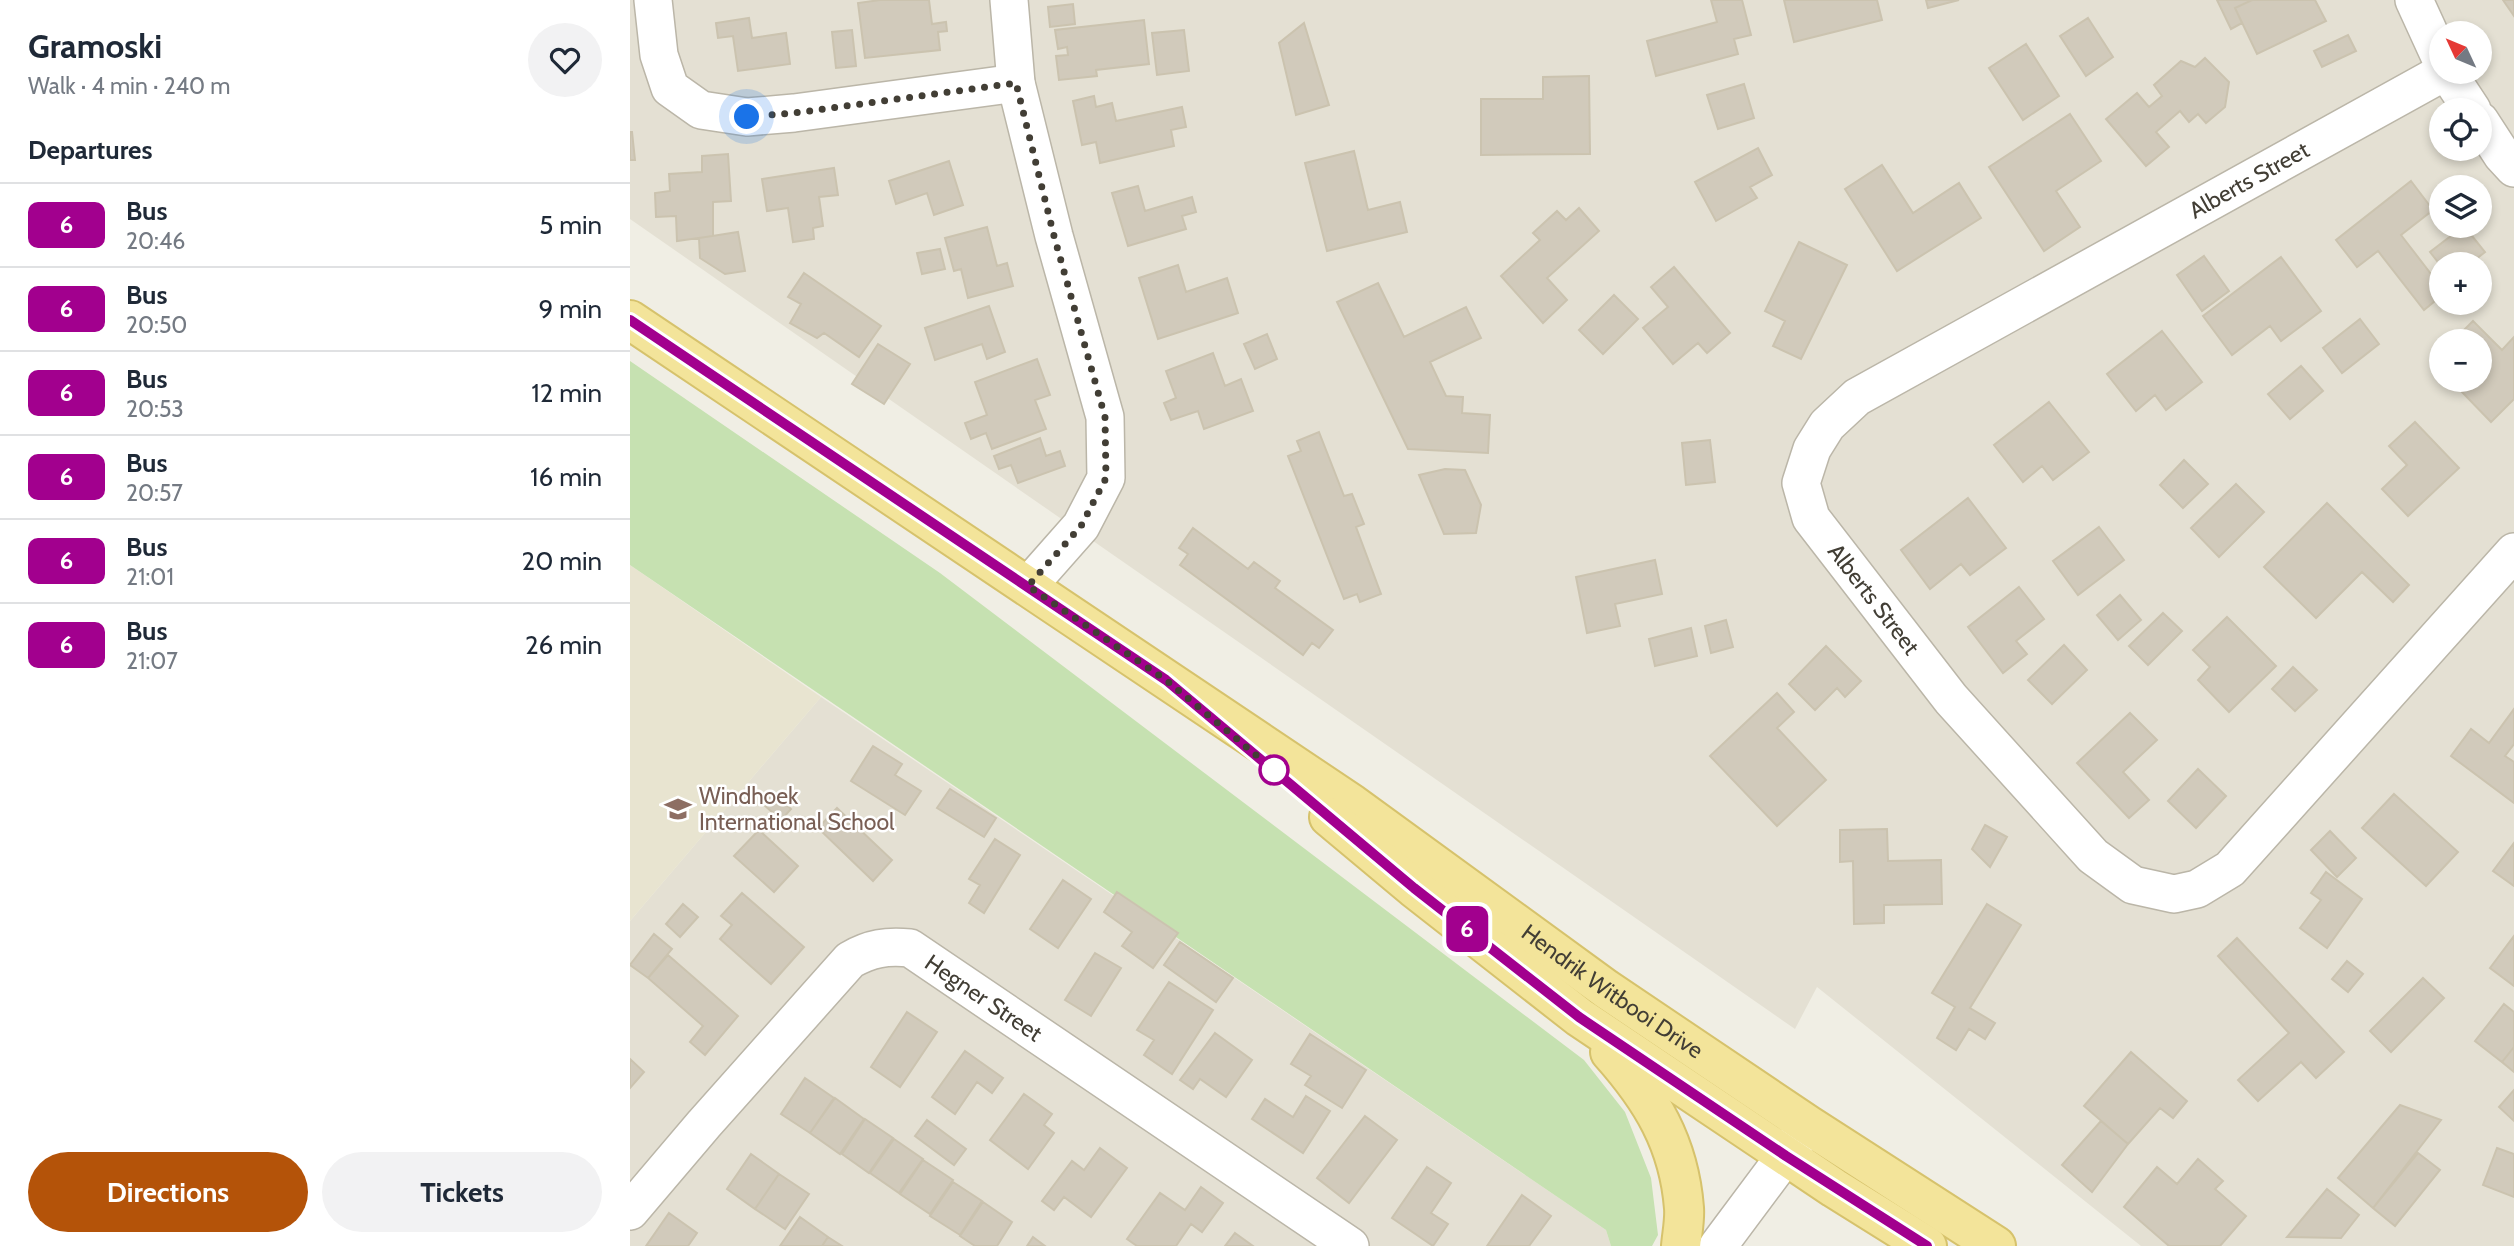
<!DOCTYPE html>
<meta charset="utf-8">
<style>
body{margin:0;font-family:Cabin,sans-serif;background:#f2f2f3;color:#1f2937;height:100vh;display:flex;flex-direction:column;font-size:26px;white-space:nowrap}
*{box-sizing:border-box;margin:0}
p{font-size:23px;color:#747a83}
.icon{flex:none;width:38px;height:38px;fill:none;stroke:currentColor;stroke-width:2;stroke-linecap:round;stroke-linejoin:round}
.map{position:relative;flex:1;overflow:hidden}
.panel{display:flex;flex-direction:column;background:#fff;width:630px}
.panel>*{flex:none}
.badge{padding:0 14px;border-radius:10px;font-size:24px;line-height:46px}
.needle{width:46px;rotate:314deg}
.fabs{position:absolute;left:1799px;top:21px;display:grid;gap:14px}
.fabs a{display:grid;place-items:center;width:63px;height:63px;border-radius:50%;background:#fff;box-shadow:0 4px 10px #0003;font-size:35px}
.you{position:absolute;width:35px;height:35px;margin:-18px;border:5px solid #fff;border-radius:50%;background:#1a73e8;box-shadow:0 0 0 10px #1a73e833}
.map>.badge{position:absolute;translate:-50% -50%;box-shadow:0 0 0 4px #fff}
h2{padding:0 28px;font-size:26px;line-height:63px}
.round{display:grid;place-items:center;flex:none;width:74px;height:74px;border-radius:37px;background:#f2f2f3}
.overview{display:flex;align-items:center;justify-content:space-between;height:119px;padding:0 28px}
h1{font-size:33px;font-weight:700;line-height:52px}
.action{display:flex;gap:14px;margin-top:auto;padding:14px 28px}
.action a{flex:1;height:80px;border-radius:42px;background:#b45309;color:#fff;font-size:28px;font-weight:700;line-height:80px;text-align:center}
.action a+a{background:#f2f2f3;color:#1f2937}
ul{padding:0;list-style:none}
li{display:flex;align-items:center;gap:21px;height:84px;padding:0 28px;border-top:2px solid #e0e1e3}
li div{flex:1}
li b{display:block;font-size:26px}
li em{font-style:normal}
li .badge{min-width:77px;font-weight:700;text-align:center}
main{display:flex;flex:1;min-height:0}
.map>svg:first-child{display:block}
</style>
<main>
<section class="panel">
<div class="overview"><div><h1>Gramoski</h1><p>Walk · 4 min · 240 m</p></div><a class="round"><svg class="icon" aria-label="heart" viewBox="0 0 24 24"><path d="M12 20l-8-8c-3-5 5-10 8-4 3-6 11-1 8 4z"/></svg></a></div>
<h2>Departures</h2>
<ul>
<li><span class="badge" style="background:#a2008e;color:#fff">6</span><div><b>Bus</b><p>20:46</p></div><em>5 min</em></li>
<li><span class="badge" style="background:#a2008e;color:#fff">6</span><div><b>Bus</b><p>20:50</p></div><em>9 min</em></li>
<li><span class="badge" style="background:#a2008e;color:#fff">6</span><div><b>Bus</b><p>20:53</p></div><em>12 min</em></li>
<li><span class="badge" style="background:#a2008e;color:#fff">6</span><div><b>Bus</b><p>20:57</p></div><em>16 min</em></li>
<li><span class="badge" style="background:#a2008e;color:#fff">6</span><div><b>Bus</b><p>21:01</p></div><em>20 min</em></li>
<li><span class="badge" style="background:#a2008e;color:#fff">6</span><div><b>Bus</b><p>21:07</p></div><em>26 min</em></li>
</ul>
<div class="action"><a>Directions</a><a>Tickets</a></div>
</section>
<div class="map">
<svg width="1884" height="1246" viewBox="0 0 1884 1246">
<rect width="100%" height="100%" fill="#f0eee4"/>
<!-- residential -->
<path fill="#e4e0d3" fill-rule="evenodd" d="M0,0H1884V1246H1511L1187,987L1165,1029L0,219ZM1811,33H1850V72H1811ZM1811,110H1850V149H1811ZM1811,187H1850V226H1811ZM1811,264H1850V303H1811ZM1811,341H1850V380H1811Z
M191,697L976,1230L981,1246H0V921Z"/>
<!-- education -->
<path fill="#e8e4d0" d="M0,565L191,697L0,921Z"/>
<!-- green -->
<path fill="#c6e1b1" d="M0,361L310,573L954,1060L995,1112L1021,1178L1028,1235L1022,1246H981L976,1230L0,565Z"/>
<!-- building -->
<path fill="#d1cabb" stroke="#cbc3af" stroke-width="2" d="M250,0H299L302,24L316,22L317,31L308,32L310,50L235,58L228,3Z
M1081,0H1112L1121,35L1104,39L1108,54L1026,76L1017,41L1087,22Z
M1154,0H1247L1252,20L1164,42Z
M1296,0H1329L1298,8Z
M1587,0H1622L1605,8L1612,23L1601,29Z
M1622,0H1685L1696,21L1627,54L1605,8Z
M1873,0H1884V16Z
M443,4L445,24L420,27L418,7Z
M119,18L122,38L156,33L160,64L108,71L103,36L88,38L86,23Z
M1458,18L1483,57L1456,76L1430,36Z
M514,20L519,64L466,70L467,76L429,80L426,56L438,55L437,47L428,49L425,30Z
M674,23L699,105L666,115L649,43Z
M222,30L226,66L206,68L202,32Z
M554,30L559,71L527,75L522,33Z
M1718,35L1726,51L1692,67L1684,51Z
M1396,44L1429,96L1393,120L1359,68Z
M1575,58L1599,82L1595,107L1576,123L1568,114L1559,122L1550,111L1526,132L1539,147L1516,166L1476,119L1507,93L1519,107L1532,96L1524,85L1551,61L1565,67Z
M959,76L960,154L851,155V99H913V77Z
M1114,84L1124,118L1088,129L1077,95Z
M464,96L466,107L482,103L486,121L552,107L556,127L541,130L544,146L470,163L466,142L452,145L443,101Z
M1440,114L1471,161L1426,191L1450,227L1414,251L1359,167Z
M0,132H2L5,160H0Z
M1128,148L1142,175L1120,187L1127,198L1086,221L1065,182Z
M724,151L738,210L770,202L777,232L697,251L675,163Z
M98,154L101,201L83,202V236L47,241L46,216L26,217L25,193L40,191L39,174L72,172V156Z
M319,161L333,205L304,215L297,193L266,204L259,181Z
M1252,165L1283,213L1329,183L1351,218L1267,271L1215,189Z
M204,168L208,195L189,197L193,226L183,228L184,239L163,242L158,208L137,211L132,179Z
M1781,181L1803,210L1771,235L1811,287V296L1794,310L1748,251L1727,267L1706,240Z
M508,186L515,211L562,197L566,212L552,216L556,229L498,246L482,193Z
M949,208L969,231L917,278L937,300L913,323L871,276L910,240L903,233L927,211L936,220Z
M1834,226L1855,252L1840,264L1811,266L1800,252Z
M357,227L367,266L377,263L383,286L338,298L331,269L324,271L315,238Z
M108,232L115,271L95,274L70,258L69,238Z
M1169,242L1217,265L1171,359L1143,346L1155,321L1135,311Z
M310,249L315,269L292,274L287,253Z
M1574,256L1599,291L1572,311L1547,275Z
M1651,257L1691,311L1651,341L1640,326L1602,355L1573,316Z
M548,265L556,292L597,278L608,313L528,339L509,278Z
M1044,267L1100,333L1077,353L1068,343L1043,364L1013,328L1038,307L1021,287Z
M174,273L251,326L229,357L194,333L187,338L160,323L171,304L158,297Z
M748,283L774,337L836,307L851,338L800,362L816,396L833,397L832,413L860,415L858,453L778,449L707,302Z
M984,295L1008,319L973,354L949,330Z
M359,306L375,352L357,359L352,344L305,360L295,328Z
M1730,319L1749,344L1712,373L1693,348Z
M1843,321L1872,350L1884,337V399L1861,422L1831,391L1842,380H1850V341H1823Z
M1532,331L1572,382L1536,410L1525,395L1506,411L1477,374Z
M637,334L647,359L625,369L614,344Z
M248,344L280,364L254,404L222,384Z
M583,353L595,386L611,379L623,411L574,429L568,411L541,420L534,403L546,398L536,371Z
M407,359L420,395L405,400L416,429L362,449L356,433L341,439L335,423L357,415L345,382Z
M1671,366L1693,391L1660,419L1638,394Z
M1419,402L1459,452L1423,480L1412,466L1393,482L1364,445Z
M1785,422L1829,468L1778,516L1752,489L1777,465L1759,446Z
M689,432L714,496L722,494L734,524L726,527L751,594L730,602L727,594L714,599L658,456L671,451L667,441Z
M410,438L416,456L430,451L435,466L388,483L381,465L369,469L364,456Z
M1080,440L1085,482L1056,485L1052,443Z
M1554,460L1578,484L1553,508L1530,485Z
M815,469L835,470L851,505L846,533L814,534L789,475Z
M1606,484L1634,512L1589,557L1561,528Z
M1338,498L1376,548L1340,575L1331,564L1300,589L1271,550Z
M1697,503L1779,585L1763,602L1732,572L1686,618L1634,567Z
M1469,527L1494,560L1448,595L1423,561Z
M563,528L618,569L624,562L650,581L645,588L703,630L689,648L682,643L673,655L550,565L558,554L549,548Z
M1025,560L1032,594L985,604L990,626L957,633L946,577Z
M1389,587L1414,619L1386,641L1397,654L1373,673L1338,627Z
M1490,595L1511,620L1488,640L1467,615Z
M1533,613L1552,631L1518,665L1499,646Z
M1597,617L1646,666L1599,712L1568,680L1580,667L1563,650Z
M1096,620L1103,647L1081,653L1075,626Z
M1061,628L1067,656L1025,666L1019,639Z
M1434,645L1457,670L1422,704L1398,680Z
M1196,646L1231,681L1215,697L1207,688L1185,710L1159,684Z
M1663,667L1687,690L1665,711L1642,689Z
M1147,693L1164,712L1147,728L1196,780L1147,826L1080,756Z
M1884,709V744L1875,756L1884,762V803L1821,756L1841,729L1859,743Z
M1500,713L1527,740L1493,772L1519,800L1499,818L1447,763Z
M243,746L272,764L265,775L291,791L275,815L221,781Z
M1568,769L1596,796L1566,828L1538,801Z
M320,789L366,818L354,837L307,808Z
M144,793L161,809L151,820L133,804Z
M1764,794L1828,852L1796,886L1732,828Z
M207,808L262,860L243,881L188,828Z
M1355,825L1377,837L1360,867L1342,849Z
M1257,829L1258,861L1311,860L1312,904L1254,905V923L1224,924L1223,861L1210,862V830Z
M129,830L168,866L144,892L104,856Z
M1700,831L1726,858L1707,877L1681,850Z
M365,839L390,855L354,913L339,903L350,885L339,879Z
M1884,843V886L1863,871Z
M1696,872L1732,899L1697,948L1670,928L1691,900L1681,893Z
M433,880L461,899L428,948L400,929Z
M487,892L548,933L523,968L492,946L502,932L474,912Z
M112,893L174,947L141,984L90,939L102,925L91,916Z
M53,904L68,917L50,937L36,924Z
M1357,904L1391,925L1340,1008L1365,1023L1355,1039L1339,1029L1326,1050L1307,1038L1325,1007L1302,993Z
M24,934L42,949L18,978L0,965Z
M1884,936V986L1860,968Z
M1607,938L1714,1052L1686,1078L1671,1062L1628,1101L1608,1080L1659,1033L1588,956Z
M550,942L603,978L586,1002L534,965Z
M465,953L491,968L461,1016L435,1000Z
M38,955L108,1016L75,1055L60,1042L73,1026L18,978Z
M1717,961L1733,974L1718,992L1702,979Z
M1793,978L1814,998L1761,1052L1740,1031Z
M539,982L583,1010L542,1074L514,1055L524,1040L507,1030Z
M1874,1004L1884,1012V1047L1872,1062L1845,1041Z
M277,1012L307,1032L270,1087L241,1067Z
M585,1033L622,1060L596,1097L570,1079L563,1089L550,1080Z
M680,1034L736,1070L712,1108L675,1085L681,1076L661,1064Z
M1884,1047V1072L1872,1062Z
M335,1051L373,1078L362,1093L347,1082L325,1114L302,1097Z
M1501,1052L1557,1101L1543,1118L1530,1108L1498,1144L1454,1106Z
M0,1059L14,1072L0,1088Z
M175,1078L204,1098L180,1133L151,1114Z
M1884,1090V1121L1869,1107Z
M394,1094L422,1114L414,1125L424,1133L398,1169L360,1140Z
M676,1096L700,1111L673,1153L622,1119L635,1099L663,1117Z
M205,1098L234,1119L210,1154L180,1133Z
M1770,1105L1811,1120L1743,1208L1708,1178Z
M735,1116L767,1140L719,1203L687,1178Z
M235,1119L263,1138L239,1173L212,1154Z
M297,1120L336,1149L324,1165L285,1136Z
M1471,1121L1498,1144L1462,1192L1432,1165Z
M264,1139L293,1159L269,1193L240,1173Z
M470,1148L497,1168L461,1217L434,1197L424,1210L412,1201L442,1161L454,1170Z
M1867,1148L1884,1154V1197L1853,1185Z
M1788,1153L1810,1170L1765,1226L1743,1208Z
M121,1154L149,1174L125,1209L97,1189Z
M1568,1159L1593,1181L1585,1189L1616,1216L1590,1246H1539L1494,1207L1527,1167L1547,1184Z
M293,1160L323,1180L300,1214L270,1194Z
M797,1167L821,1183L801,1213L818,1224L803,1246L762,1218Z
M149,1174L179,1194L155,1229L125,1209Z
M323,1182L352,1201L330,1235L300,1216Z
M571,1187L593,1203L572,1232L561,1224L546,1246H507L497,1239L530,1193L555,1210Z
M1697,1189L1729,1215L1711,1238L1657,1237Z
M892,1195L921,1216L899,1246H857Z
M353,1202L382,1222L367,1246H345L330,1236Z
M39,1213L67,1233L58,1246H16Z
M170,1217L198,1237L192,1246H150Z
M605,1233L623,1246H595Z
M198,1237L212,1246H192Z
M403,1237L415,1246H397Z"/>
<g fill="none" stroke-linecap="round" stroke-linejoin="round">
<defs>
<g id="minor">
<path d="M23,0L29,55L40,88L71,110L117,117L164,113L386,83"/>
<path d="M379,0L386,83L424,236L475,417L476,478L451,526L398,586"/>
<path d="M1784,0L1811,59"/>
<path id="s1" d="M1814,72L1227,397L1197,425L1182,449L1171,483L1181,518L1321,699L1463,856L1503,885L1544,894L1567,889L1600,869L1884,552"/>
<path d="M1817,72L1842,110"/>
<path d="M1850,121L1872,155L1884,168"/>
<path id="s2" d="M0,1211L74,1124L220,960C241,948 256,946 280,948L720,1246"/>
<path d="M1088,1246L1173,1132"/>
</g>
<g id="major">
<path id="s3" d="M0,320L722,804L976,989L1178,1125L1366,1246"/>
<path d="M699,817L784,888L949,1017L1204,1188L1297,1246"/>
<path d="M980,1052C1021,1098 1049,1143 1054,1208C1055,1220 1052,1234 1051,1246"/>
</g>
</defs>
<!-- minor casing -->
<use href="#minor" stroke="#bbb6a8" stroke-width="40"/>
<!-- major casing -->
<use href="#major" stroke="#d6c26c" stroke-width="42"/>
<!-- minor -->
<use href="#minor" stroke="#fff" stroke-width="37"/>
<!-- major -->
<use href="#major" stroke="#f3e49a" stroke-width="38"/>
</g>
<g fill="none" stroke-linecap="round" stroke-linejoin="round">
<defs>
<path id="line" d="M0,320L536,680L784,888L949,1017L1156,1156L1297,1246"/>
</defs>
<!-- line casing -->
<use href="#line" stroke="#fff" stroke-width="16"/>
<!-- line -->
<use href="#line" stroke="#a2008e" stroke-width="10"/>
<!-- walk -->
<path stroke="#423e35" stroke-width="7" stroke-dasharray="0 12.6" d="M117,117L164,113L386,83L424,236L475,417L476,478L451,526L398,586L536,680L644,770"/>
</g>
<!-- icons -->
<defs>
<symbol id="school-bare" viewBox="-9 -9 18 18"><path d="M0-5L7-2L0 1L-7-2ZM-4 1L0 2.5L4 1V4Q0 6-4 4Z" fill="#8d6e63" stroke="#fff" stroke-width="2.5" paint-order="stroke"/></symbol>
</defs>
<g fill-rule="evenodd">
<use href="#school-bare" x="29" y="790" width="38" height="38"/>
</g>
<!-- markers -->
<circle fill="#fff" stroke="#a2008e" stroke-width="3.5" cx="644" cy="770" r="14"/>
<g text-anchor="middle" stroke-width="5" stroke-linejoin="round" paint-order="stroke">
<!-- street labels -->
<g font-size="23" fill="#423e35" stroke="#fff">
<text transform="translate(1619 180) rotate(-29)" y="8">Alberts Street</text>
<text dy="8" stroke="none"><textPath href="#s1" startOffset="915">Alberts Street</textPath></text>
<text dy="8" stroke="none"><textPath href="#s3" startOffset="1190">Hendrik Witbooi Drive</textPath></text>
<text dy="8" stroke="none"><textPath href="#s2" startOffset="485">Hegner Street</textPath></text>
</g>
<!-- education labels -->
<g font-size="23" fill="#785e54" stroke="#fff" text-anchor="start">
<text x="69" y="804">Windhoek<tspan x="69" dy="26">International School</tspan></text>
</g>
</g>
</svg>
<div class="fabs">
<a><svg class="needle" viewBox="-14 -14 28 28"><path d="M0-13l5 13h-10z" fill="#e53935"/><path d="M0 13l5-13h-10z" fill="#747a83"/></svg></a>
<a><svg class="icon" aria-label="locate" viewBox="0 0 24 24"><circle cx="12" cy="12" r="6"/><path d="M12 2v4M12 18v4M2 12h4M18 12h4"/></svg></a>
<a><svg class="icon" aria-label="layers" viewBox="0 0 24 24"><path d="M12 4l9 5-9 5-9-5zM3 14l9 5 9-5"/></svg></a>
<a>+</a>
<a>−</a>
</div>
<div class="you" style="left:117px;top:117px"></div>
<b class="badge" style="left:837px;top:929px;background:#a2008e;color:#fff">6</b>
</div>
</main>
